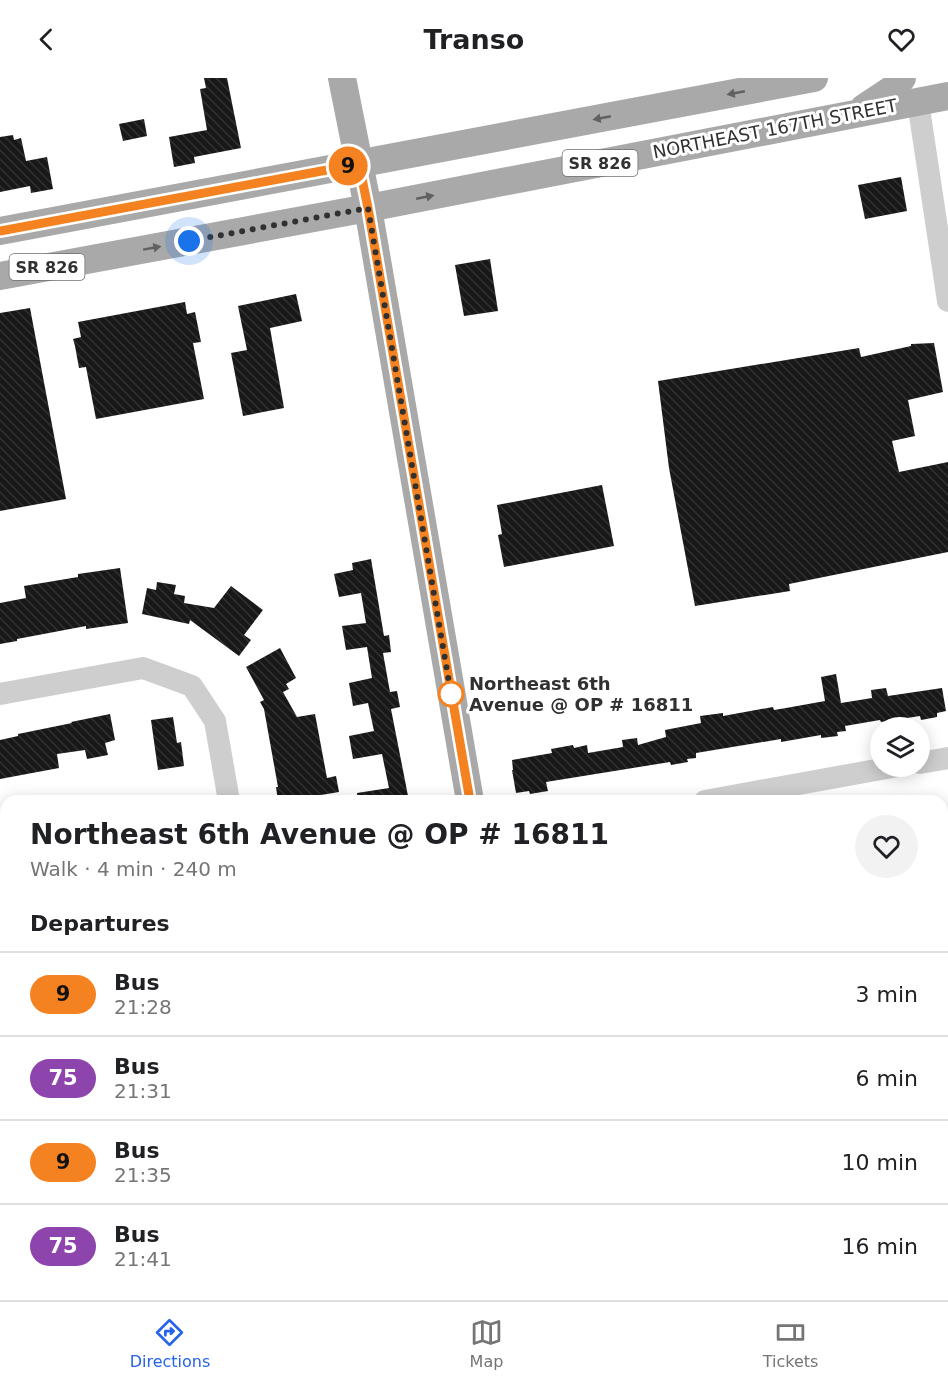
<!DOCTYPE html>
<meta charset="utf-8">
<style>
body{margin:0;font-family:"DejaVu Sans",sans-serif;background:#f2f2f2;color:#202124;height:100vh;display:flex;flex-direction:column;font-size:22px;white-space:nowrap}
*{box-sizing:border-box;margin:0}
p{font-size:20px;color:#757577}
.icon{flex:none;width:33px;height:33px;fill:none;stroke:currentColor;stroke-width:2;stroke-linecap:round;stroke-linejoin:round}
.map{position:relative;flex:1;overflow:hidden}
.sheet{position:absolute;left:0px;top:717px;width:948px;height:506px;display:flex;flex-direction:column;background:#fff;border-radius:18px 18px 0 0;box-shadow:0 3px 15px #0003}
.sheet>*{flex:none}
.badge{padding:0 12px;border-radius:20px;font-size:21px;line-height:39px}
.controls{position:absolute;left:870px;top:639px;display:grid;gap:12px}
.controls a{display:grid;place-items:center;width:60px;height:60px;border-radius:50%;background:#fff;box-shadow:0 3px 15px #0003;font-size:30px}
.you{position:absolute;width:30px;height:30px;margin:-15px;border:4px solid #fff;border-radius:50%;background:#1a73e8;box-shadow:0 0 0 9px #1a73e833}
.map>.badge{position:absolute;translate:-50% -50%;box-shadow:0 0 0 3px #fff}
h2{padding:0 30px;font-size:22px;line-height:54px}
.round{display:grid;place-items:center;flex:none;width:63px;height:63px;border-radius:32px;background:#f2f2f2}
.summary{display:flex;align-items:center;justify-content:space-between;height:102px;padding:0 30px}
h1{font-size:28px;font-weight:600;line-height:45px}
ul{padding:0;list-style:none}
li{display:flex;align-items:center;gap:18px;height:84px;padding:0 30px;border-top:2px solid #e0e0e0}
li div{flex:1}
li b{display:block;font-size:22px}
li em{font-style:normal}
li .badge{min-width:66px;font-weight:700;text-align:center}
header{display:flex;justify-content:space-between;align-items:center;height:78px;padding:0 30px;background:#fff;font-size:27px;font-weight:600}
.tabs{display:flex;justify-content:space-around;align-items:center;height:84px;border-top:2px solid #e0e0e0;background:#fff;font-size:16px;color:#757577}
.tabs a{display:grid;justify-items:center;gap:3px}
.tabs .active{color:#2563eb}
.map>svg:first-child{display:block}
</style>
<header><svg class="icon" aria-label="back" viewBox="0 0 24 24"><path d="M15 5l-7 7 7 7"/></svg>Transo<svg class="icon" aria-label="heart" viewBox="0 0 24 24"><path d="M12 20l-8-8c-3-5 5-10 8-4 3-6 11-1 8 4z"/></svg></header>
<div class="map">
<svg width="948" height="1222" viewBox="0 0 948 1222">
<defs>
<pattern id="building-back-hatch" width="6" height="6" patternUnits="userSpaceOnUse" patternTransform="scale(1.5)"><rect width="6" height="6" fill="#181818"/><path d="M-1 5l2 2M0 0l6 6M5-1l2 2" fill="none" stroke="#313131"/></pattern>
</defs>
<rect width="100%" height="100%" fill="#fff"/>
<!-- building -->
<path fill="url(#building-back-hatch)" d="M204,0H227L241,70L194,79L195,85L174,89L169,59L207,52L200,11L206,10Z
M144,41L147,58L123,63L119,46Z
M13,57L14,62L21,60L26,83L47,79L53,111L31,115L30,108L0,114V59Z
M901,99L907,133L865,141L858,107Z
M490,181L498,233L464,238L455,187Z
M296,216L302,243L270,250L284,330L243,338L231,275L247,272L238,228Z
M185,224L187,236L195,234L201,264L193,265L204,321L96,341L86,289L79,290L75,268L73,261L81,259L78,244Z
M30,230L66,421L0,433V235Z
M934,265L943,314L908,322L915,358L892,363L899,394L948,384V474L789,506L790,513L695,528L669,390L658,303L859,270L861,279L911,268V266Z
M602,407L614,468L504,489L498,457L502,456L497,427Z
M371,481L384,558L389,557L391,574L383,575L390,614L397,613L400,629L391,631L409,723H358L357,715L389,710L382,676L353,681L349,658L374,653L368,625L353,628L349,605L372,600L367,569L346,572L342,548L366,545L361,515L339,519L334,496L353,492L352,485Z
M120,490L128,545L86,551V548L17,561V563L0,566V525L26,520L24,508L78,499V496Z
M157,504L176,507L174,516L185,518L184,525L214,530L231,508L263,532L244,557L251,562L239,578L190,542L189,546L142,536L147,510L156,512Z
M280,570L296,600L286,606L289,611L283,614L297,639L315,636L327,700L336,698L339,714L321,717L322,723H278L276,709H278L264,631L260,624L264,622L246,589Z
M836,596L841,625L872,620L871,612L886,610L888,618L942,610L946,633L937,635V639L921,642L920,638L881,644L880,642L845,648L846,653L837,654L838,658L821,660V657L781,664V661L696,675V680L687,681L688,684L671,687L670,684L546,704L548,713L530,716L529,713L516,715L512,692H513L512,682L552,675L551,671L573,667L574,670L587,667L588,675L623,669L622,662L637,660L638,667L666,659L665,652L701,645L700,638L723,635V638L773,629L774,632L786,630L825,623L821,599Z
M110,636L115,662L105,665L108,677L87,681L85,672L57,676L59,690L0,701V662L18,658V656L72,645L71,644Z
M173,639L177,665L181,664L184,688L158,692L151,642Z"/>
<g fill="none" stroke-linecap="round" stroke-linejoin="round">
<!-- minor -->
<path stroke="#cecece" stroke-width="22" d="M918,24L948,223
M0,616L143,590L192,608L215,643L229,723
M920,685L948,680
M705,723L898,688
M0,849L6,848
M0,1087L6,1086
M942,1147L948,1146
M316,1216L317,1222"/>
<!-- major -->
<path stroke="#a9a9a9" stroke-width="28" d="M342,0L368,130L470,723
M864,30L894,10L902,0
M0,153L814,0
M0,198L368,130L948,18
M560,1216L561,1222"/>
</g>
<!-- one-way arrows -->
<defs><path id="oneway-solid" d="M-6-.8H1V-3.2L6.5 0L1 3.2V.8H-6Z" transform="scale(1.5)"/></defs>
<g fill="#616161">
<use href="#oneway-solid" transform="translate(736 15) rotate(169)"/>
<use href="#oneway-solid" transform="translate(602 40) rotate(169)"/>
<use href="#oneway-solid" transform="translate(425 119) rotate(-11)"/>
<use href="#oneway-solid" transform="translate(152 170) rotate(-10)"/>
</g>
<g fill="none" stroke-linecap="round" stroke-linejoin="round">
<defs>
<path id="line" d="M0,153L359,86L368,130L470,723"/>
</defs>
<!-- line casing -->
<use href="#line" stroke="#fff" stroke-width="14"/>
<!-- line -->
<use href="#line" stroke="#f58220" stroke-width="9"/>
<!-- walk -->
<path stroke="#313131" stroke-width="6" stroke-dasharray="0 10.8" d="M189,163L368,130L451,616"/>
</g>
<!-- markers -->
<circle fill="#fff" stroke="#f58220" stroke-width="3" cx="451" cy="616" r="12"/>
<g text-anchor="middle" stroke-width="6" stroke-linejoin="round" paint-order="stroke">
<!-- shield labels -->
<g fill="#fff" stroke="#6f6f6f" stroke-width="1.5">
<rect x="562.5" y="72" width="75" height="26" rx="4.5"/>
<rect x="9.5" y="176" width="75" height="26" rx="4.5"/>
</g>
<g font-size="16" font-weight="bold" fill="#313131">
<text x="600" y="91">SR 826</text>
<text x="47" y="195">SR 826</text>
</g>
<!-- street labels -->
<g font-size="18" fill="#313131" stroke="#fff">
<text transform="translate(775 51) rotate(-11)" y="6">NORTHEAST 167TH STREET</text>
</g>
<!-- stop labels -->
<g font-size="18" font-weight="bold" fill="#313131" stroke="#fff" text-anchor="start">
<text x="469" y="612">Northeast 6th<tspan x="469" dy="21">Avenue @ OP # 16811</tspan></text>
</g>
</g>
</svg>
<div class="controls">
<a><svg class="icon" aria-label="layers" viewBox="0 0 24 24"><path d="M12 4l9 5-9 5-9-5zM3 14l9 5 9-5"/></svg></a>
</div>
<div class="you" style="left:189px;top:163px"></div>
<b class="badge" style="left:348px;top:88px;background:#f58220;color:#111">9</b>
<section class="sheet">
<div class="summary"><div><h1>Northeast 6th Avenue @ OP # 16811</h1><p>Walk · 4 min · 240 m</p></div><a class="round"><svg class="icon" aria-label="heart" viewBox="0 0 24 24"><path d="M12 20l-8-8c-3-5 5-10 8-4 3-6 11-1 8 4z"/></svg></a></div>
<h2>Departures</h2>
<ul>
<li><span class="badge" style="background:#f58220;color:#111">9</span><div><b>Bus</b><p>21:28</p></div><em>3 min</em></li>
<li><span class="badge" style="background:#8e44ad;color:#fff">75</span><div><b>Bus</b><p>21:31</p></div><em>6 min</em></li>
<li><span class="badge" style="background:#f58220;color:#111">9</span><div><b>Bus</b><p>21:35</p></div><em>10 min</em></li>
<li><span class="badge" style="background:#8e44ad;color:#fff">75</span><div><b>Bus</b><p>21:41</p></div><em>16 min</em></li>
</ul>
</section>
</div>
<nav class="tabs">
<a class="active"><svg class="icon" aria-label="directions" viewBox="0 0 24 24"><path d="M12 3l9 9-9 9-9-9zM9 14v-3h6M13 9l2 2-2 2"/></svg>Directions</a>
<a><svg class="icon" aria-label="map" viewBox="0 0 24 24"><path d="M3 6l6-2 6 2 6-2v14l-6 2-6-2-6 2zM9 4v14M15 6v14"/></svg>Map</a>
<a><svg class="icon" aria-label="tickets" viewBox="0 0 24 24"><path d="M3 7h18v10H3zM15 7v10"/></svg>Tickets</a>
</nav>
